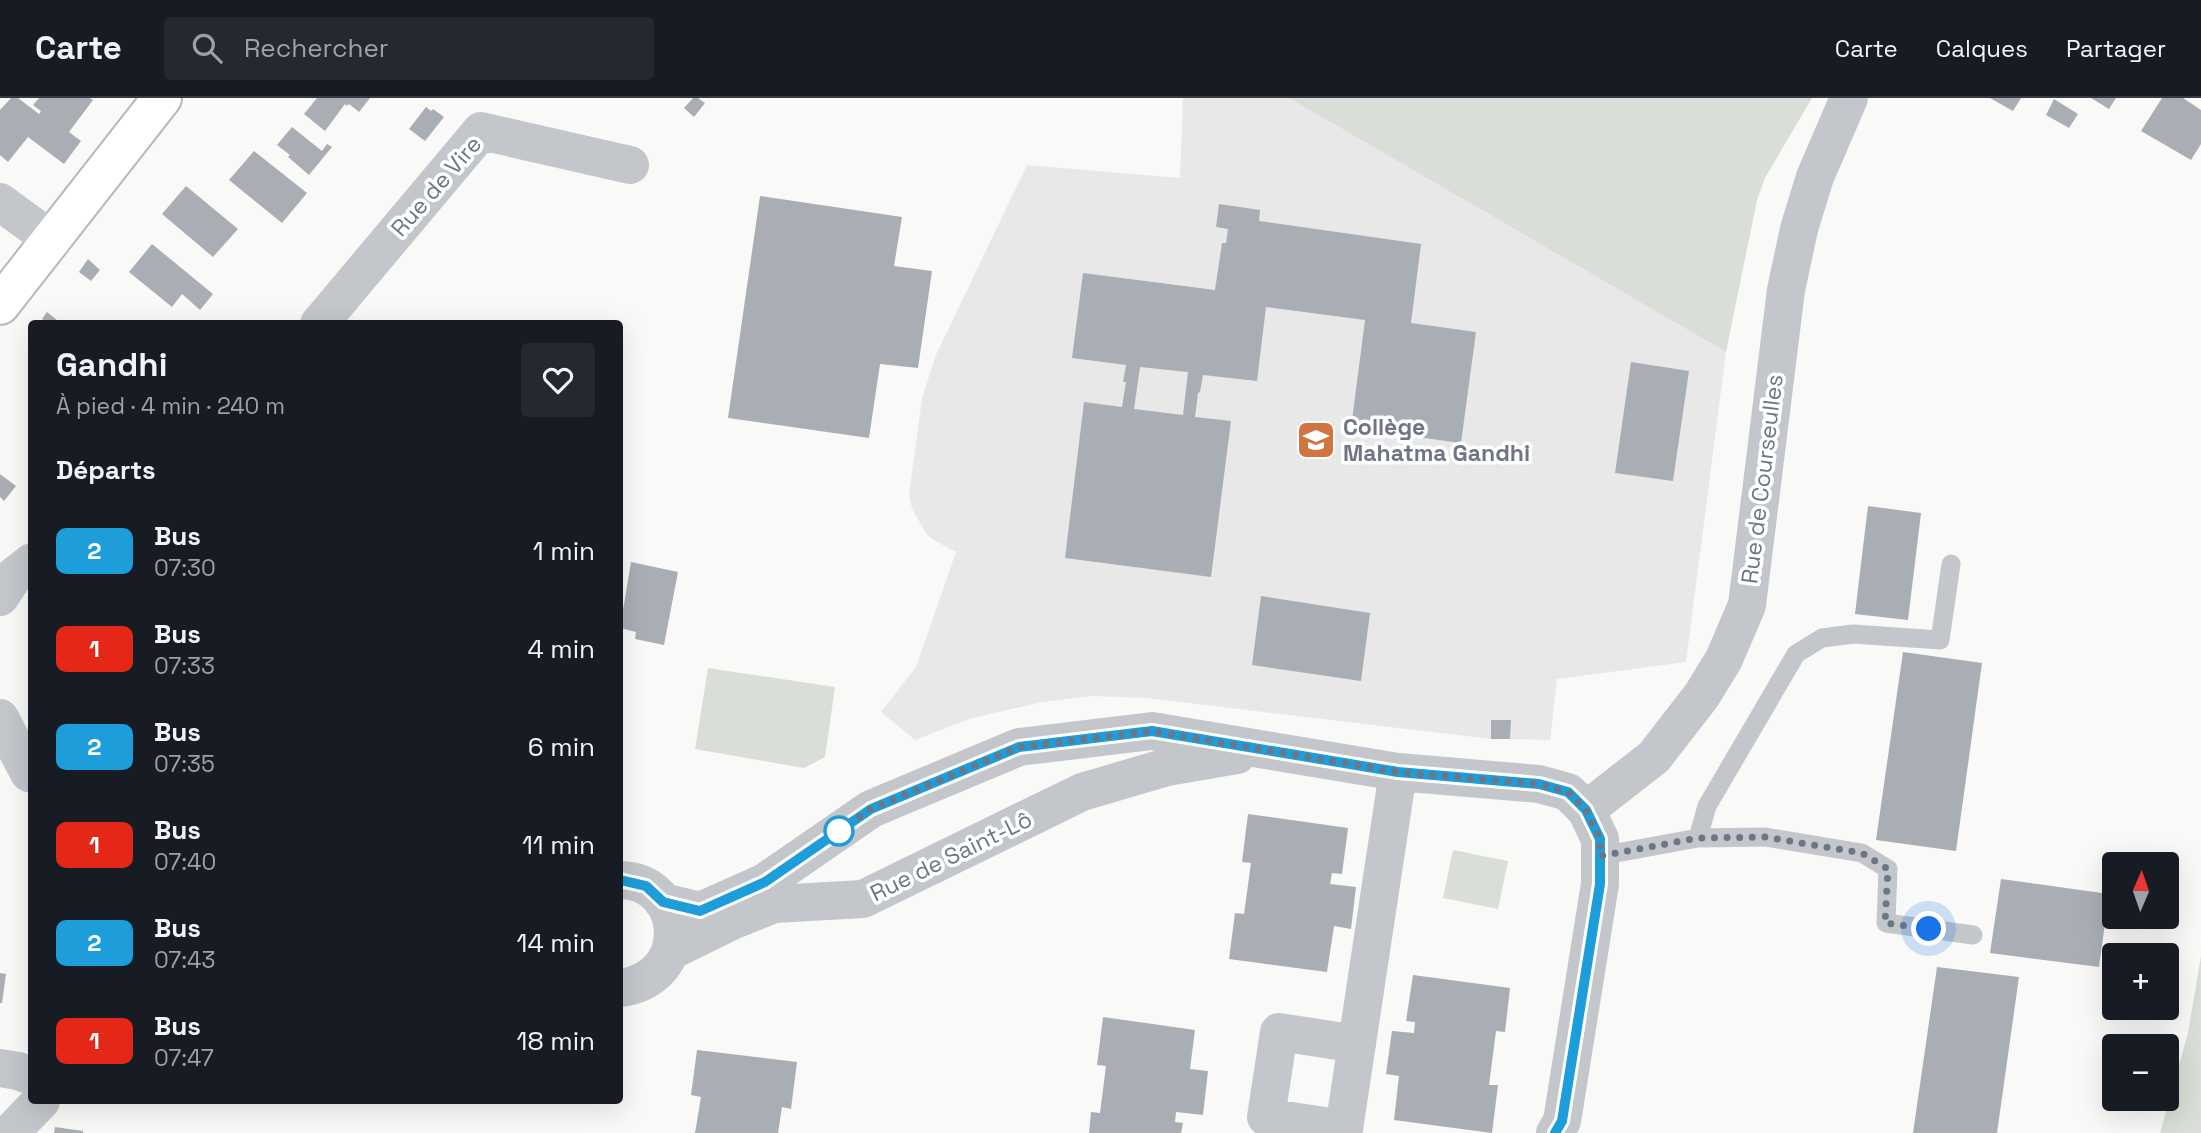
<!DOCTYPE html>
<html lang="fr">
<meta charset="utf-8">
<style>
body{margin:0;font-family:"Space Grotesk",sans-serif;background:#242831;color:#f1f3f6;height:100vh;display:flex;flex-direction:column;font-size:26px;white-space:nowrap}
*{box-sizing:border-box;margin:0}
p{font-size:23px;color:#9ea1a6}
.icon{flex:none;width:38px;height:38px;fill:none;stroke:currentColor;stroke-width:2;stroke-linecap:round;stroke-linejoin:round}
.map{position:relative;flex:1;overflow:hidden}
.panel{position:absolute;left:28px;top:222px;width:595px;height:784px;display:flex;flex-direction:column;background:#171b24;border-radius:7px;box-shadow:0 7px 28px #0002}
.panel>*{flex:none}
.badge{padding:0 14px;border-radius:10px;font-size:24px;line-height:46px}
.needle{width:46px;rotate:2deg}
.tools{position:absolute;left:2102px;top:754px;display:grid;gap:14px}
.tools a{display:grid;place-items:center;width:77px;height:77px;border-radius:7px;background:#171b24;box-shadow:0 7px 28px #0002;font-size:35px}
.you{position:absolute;width:35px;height:35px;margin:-18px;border:5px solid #fff;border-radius:50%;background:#1a73e8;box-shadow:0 0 0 10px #1a73e833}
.map>.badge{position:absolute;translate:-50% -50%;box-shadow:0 0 0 4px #fff}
h2{padding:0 28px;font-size:26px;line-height:63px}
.round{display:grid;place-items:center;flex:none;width:74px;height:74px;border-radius:7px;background:#242831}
.head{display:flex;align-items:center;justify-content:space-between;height:119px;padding:0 28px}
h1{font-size:33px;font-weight:700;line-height:52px}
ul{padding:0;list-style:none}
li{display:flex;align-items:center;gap:21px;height:98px;padding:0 28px}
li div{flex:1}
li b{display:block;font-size:26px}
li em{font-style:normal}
li .badge{min-width:77px;font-weight:700;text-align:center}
header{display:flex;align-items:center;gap:42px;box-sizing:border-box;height:98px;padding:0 35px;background:#171b24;border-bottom:2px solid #363941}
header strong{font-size:33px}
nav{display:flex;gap:38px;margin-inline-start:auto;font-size:24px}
.search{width:490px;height:63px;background:#242831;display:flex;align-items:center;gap:18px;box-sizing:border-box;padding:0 24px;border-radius:7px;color:#9ea1a6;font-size:26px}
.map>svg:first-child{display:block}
</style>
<header>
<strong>Carte</strong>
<div class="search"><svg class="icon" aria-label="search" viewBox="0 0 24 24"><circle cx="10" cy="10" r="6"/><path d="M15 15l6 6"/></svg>Rechercher</div>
<nav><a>Carte</a><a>Calques</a><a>Partager</a></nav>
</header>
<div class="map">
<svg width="2201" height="1035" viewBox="0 0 2201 1035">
<rect width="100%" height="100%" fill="#f9f9f7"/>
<!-- built -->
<path fill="#e7e8e7" d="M1183,0H1289L1726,254L1686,564L1557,581L1550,642L1510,641L1511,622H1491V641L1147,600L1092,598L1042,604L969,621L915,642L881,614L916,569L956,454L932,441L925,434L912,410L909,397L922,301L935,259L1027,67L1180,80Z"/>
<!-- green -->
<path fill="#d9ded7" d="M1289,0H1812L1765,80L1757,102L1726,254Z
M708,570L835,589L825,659L804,670L695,651Z
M1453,752L1508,763L1498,811L1443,800Z
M2201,858V1035H2160L2188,935Z"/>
<!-- building -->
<path fill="#a9aeb5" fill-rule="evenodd" d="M11,0H18L39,16L41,13L33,7L39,0H90L93,2L69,34L81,43L64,66L28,39L8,64L0,57V12Z
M317,0H370L359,14L349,6L347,8L345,6L325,33L304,16Z
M693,0H698L705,5L694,19L684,10Z
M1990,0H2021L2013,13Z
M2091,0H2116L2109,11Z
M2162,0H2183L2201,12V46L2191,62L2141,33Z
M2054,1L2078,16L2069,30L2046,17Z
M426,9L431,13L433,11L444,19L425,43L409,31Z
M292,29L322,53L327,46L332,49L309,77L288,59L290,57L277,47Z
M254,53L307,95L282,125L229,82Z
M186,88L238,131L213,159L162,116Z
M760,98L902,119L894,168L932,173L918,270L880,266L869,340L728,320Z
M1219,106L1260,112L1259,123L1421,146L1411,225L1476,234L1461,345L1351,330L1365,222L1266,209L1257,283L1203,277L1200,294L1198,295L1195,319L1231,323L1211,479L1065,460L1084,304L1122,309L1126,284H1123L1126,267L1072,260L1083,175L1215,192L1222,145H1226L1228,131L1216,129ZM1140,269L1188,274L1183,317L1134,311Z
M152,146L213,196L200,212L182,196L172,209L129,174Z
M88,161L100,172L91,183L79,174Z
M47,214L62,226H43L45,223L42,221Z
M1631,264L1689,273L1673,383L1615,375Z
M0,376L16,388L4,403L0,399Z
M1868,408L1921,415L1908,522L1855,516Z
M631,464L678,474L664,547L635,541L636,534L620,530Z
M1261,498L1370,515L1361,583L1252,567Z
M1903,554L1982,565L1956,753L1876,742Z
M1491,622H1511L1510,641H1491Z
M1248,716L1348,730L1342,776L1332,775L1330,786L1356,789L1351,831L1334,828L1327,874L1229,861L1235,815L1244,816L1251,765L1242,764Z
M2001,781L2109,796L2099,869L1990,855Z
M1937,869L2019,879L1997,1035H1913Z
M0,875L6,876L2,905H0Z
M1413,877L1510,890L1505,934L1496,933L1489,987H1498L1492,1035L1394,1022L1399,978L1386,976L1392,933L1414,935L1415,924L1406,923Z
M1103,919L1195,932L1190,971L1208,973L1203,1017L1176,1014L1175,1024L1183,1025L1181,1035H1089L1091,1014L1100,1015L1106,968L1097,967Z
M697,952L797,964L791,1011L782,1009L778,1035H695L701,999L691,997Z
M55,1029L83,1033V1035H54Z"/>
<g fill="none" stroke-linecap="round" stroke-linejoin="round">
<defs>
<path id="primary" d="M0,207L162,0"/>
</defs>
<!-- primary casing -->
<use href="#primary" stroke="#b5b8bc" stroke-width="42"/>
<!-- lane -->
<path stroke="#c3c6ca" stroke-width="19" d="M1698,740L1707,708L1796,556L1822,540L1853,536L1940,542L1951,466
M1600,758L1698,740L1765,739L1862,755L1888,771L1886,825L1973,837"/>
<!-- street -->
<path stroke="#c3c6ca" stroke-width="38" d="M0,104L52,142
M319,226L481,33L630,67
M0,499L14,478L32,464
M0,620L29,675
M1586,712L1654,659L1702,597L1724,561L1747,507L1786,192L1799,131L1815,79L1849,0
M620,782C686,783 695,880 620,890
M663,804L700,813L765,784L871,711L1019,649L1152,633L1398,674L1539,686L1568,694L1586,712L1600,741V786L1562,1023L1555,1035
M671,853L734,822L774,806L863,801L1082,694L1167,669L1237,657
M1357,946L1279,934L1266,1019L1344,1031L1398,674
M0,970L18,973L32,978
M10,1035L41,1003"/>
<!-- primary -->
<use href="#primary" stroke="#fff" stroke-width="38"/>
</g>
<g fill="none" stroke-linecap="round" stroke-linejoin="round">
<defs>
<path id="line" d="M620,782L646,788L663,804L700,813L765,784L871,711L1019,649L1152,633L1398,674L1539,686L1568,694L1586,712L1600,741V786L1562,1023L1555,1035"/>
</defs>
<!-- line casing -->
<use href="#line" stroke="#fff" stroke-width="16"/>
<!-- line -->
<use href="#line" stroke="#1d9dd9" stroke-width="10"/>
<!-- walk -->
<path stroke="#6c7685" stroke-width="7" stroke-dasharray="0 12.6" d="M839,733L871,711L1019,649L1152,633L1398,674L1539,686L1568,694L1586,712L1600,741V758L1698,740L1765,739L1862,755L1888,771L1885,825L1929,831"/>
</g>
<!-- icons -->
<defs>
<symbol id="school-square" viewBox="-11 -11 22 22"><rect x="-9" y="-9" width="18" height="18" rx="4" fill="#d17540" stroke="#fff"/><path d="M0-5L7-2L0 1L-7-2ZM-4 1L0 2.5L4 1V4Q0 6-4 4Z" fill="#fff"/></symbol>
</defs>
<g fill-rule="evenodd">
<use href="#school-square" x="1294" y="320" width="44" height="44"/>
</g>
<!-- markers -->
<circle fill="#fff" stroke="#1d9dd9" stroke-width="3.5" cx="839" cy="733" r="14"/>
<g text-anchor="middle" stroke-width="7" stroke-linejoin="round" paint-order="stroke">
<!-- street labels -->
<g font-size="23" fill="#6c7685" stroke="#fff">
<text transform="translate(436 88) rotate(-49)" y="8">Rue de Vire</text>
<text transform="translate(1762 381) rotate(-83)" y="8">Rue de Courseulles</text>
<text transform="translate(951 758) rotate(-26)" y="8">Rue de Saint-Lô</text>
</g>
<!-- poi labels -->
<g font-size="23" font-weight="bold" fill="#6c7685" stroke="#fff" text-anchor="start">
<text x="1343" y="337">Collège<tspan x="1343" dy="26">Mahatma Gandhi</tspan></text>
</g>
</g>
</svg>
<div class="tools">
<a><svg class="needle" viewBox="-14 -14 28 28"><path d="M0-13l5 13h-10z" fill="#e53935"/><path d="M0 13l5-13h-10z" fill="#9ea1a6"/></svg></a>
<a>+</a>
<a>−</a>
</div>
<div class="you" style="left:1929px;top:831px"></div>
<section class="panel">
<div class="head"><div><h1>Gandhi</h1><p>À pied · 4 min · 240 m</p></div><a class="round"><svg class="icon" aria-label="heart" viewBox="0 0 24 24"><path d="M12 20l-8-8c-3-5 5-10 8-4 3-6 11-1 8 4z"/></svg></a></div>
<h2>Départs</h2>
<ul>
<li><span class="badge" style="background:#1d9dd9;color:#fff">2</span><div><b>Bus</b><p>07:30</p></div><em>1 min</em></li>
<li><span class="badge" style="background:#e52718;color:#fff">1</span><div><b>Bus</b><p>07:33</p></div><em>4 min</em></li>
<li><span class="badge" style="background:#1d9dd9;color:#fff">2</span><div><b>Bus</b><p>07:35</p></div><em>6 min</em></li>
<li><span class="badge" style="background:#e52718;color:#fff">1</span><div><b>Bus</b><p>07:40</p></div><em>11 min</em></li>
<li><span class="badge" style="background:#1d9dd9;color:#fff">2</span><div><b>Bus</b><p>07:43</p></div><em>14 min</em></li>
<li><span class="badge" style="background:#e52718;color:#fff">1</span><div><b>Bus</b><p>07:47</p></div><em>18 min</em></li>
</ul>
</section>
</div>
